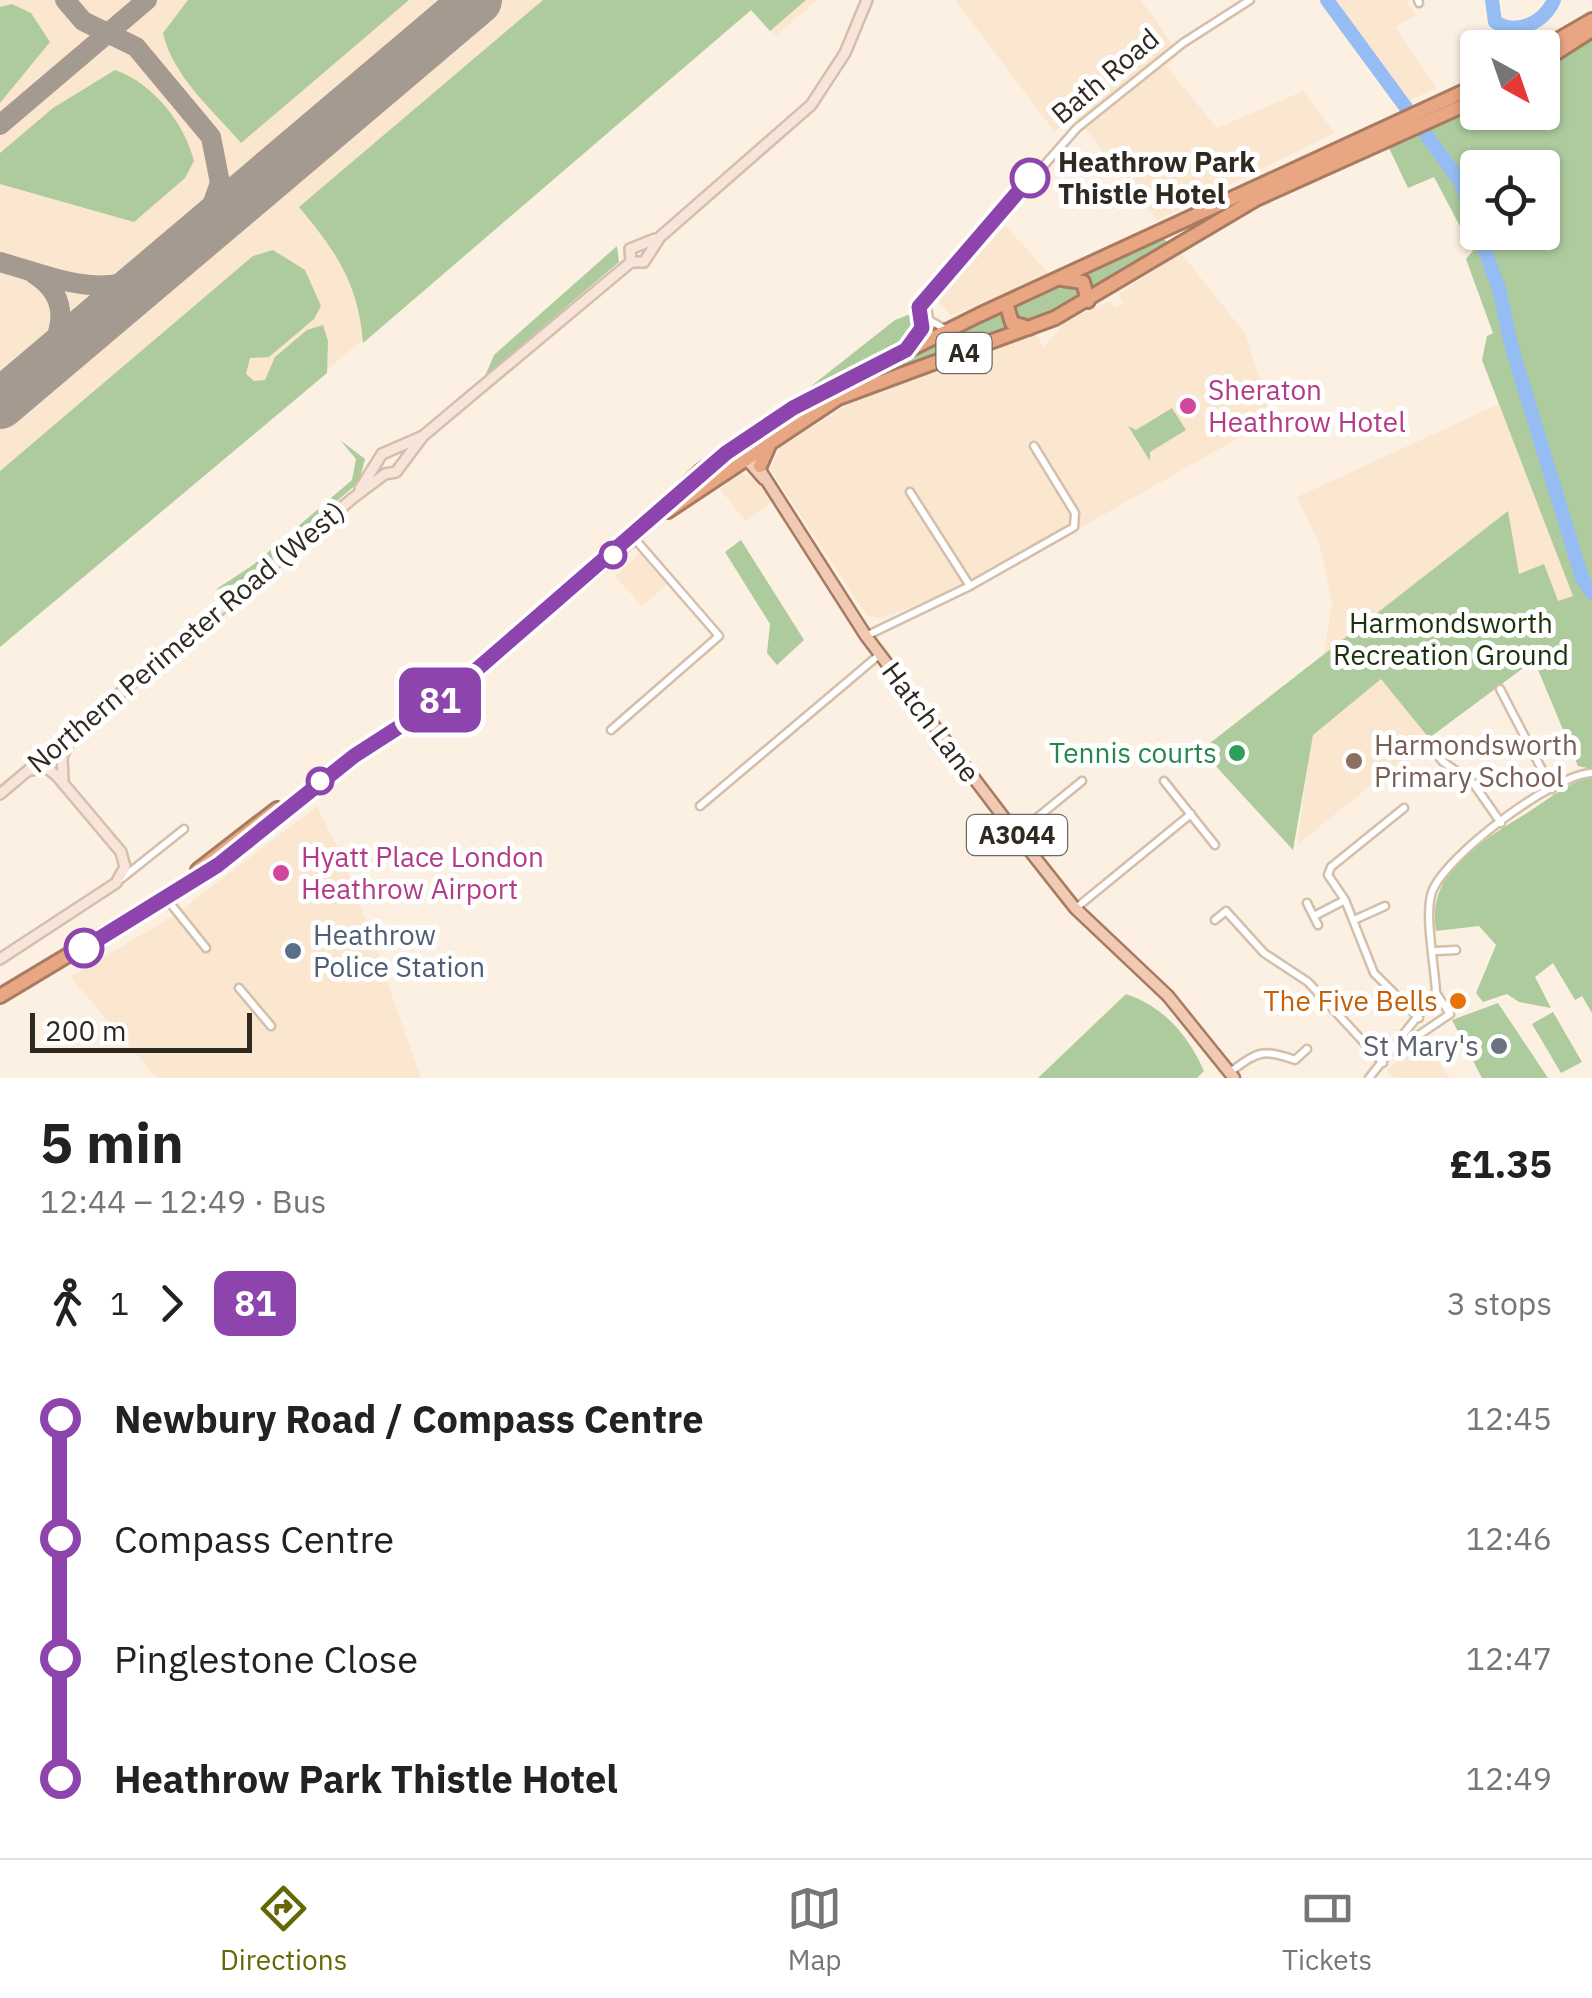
<!DOCTYPE html>
<meta charset="utf-8">
<style>
body{margin:0;font-family:"IBM Plex Sans",sans-serif;background:#f2f2f2;color:#222;height:100vh;display:flex;flex-direction:column;font-size:38px;white-space:nowrap}
*{box-sizing:border-box;margin:0}
p{font-size:32px;color:#767676}
.icon{flex:none;width:55px;height:55px;fill:none;stroke:currentColor;stroke-width:2;stroke-linecap:round;stroke-linejoin:round}
.map{position:relative;height:1078px;overflow:hidden}
.details{display:flex;flex-direction:column;background:#fff;flex:1}
.details>*{flex:none}
.badge{padding:0 20px;border-radius:15px;font-size:35px;line-height:65px}
.needle{width:65px;rotate:140deg}
.tools{position:absolute;left:1460px;top:30px;display:grid;gap:20px}
.tools a{display:grid;place-items:center;width:100px;height:100px;border-radius:10px;background:#fff;box-shadow:0 2px 8px #0004;font-size:50px}
.scale{position:absolute;left:30px;bottom:25px;width:222px;box-sizing:border-box;padding-left:10px;border:5px solid #302920;border-top:0;font-size:28px;line-height:35px;white-space:nowrap;color:#302920;-webkit-text-stroke:8px #fff;paint-order:stroke}
.map>.badge{position:absolute;translate:-50% -50%;box-shadow:0 0 0 5px #fff}
.legs{display:flex;align-items:center;gap:15px;height:110px;padding:0 40px;font-size:32px}
.legs p{margin-inline-start:auto}
.headline{display:flex;align-items:center;justify-content:space-between;height:170px;padding:0 40px}
h1{font-size:55px;font-weight:800;line-height:75px}
ul{padding:0 40px;list-style:none}
li{display:flex;align-items:center;gap:35px;height:120px;font-size:38px}
li i{display:grid;place-items:center;width:15px;height:100%;margin:0 12px;background:currentColor}
li i::after{content:'';width:25px;height:25px;margin:-12px;border:8px solid;border-radius:50%;background:#fff}
li p{margin-inline-start:auto}
li:first-child i{background:linear-gradient(#0000 50%,currentColor 0)}
li:last-child i{background:linear-gradient(currentColor 50%,#0000 0)}
.tabs{display:flex;justify-content:space-around;align-items:center;height:140px;border-top:2px solid #e0e0e0;background:#fff;font-size:28px;color:#767676}
.tabs a{display:grid;justify-items:center;gap:5px}
.tabs .on{color:#656702}
.map>svg:first-child{display:block}
</style>
<div class="map">
<svg width="1592" height="1078" viewBox="0 0 1592 1078">
<rect width="100%" height="100%" fill="#fcf0e3"/>
<!-- built -->
<path fill="#fbe6d0" d="M0,0H817L776,36L752,10L0,646Z
M955,0H1141L1179,54L1166,66L1217,128L1303,91L1335,133L1157,220L1076,117L1054,131Z
M1335,0H1406L1416,15L1395,27L1437,88L1410,100Z
M1005,225L1049,274L951,316L938,301Z
M1180,252L1245,333L1272,419L948,603L943,594L882,618L867,616L770,469L780,448L863,395L1035,334L1044,347L1066,321L1110,301L1116,308L1124,303L1118,295Z
M1499,404L1574,596L1558,602L1519,574L1508,512L1324,654L1332,603L1320,546L1297,497Z
M742,473L758,480L774,499L746,522L720,489Z
M640,553L667,584L642,606L615,576Z
M1382,678L1429,738L1297,845L1312,735Z
M317,806L347,867L421,1078H157L70,977L175,915Z
M1419,1041L1434,1056L1450,1078H1394L1387,1070Z"/>
<!-- green -->
<path fill="#adcb9d" d="M188,0H409L241,143C213,110 173,77 163,33Z
M543,0H806L770,31L751,10L363,343C359,285 336,251 299,207Z
M12,4L31,13L50,42L0,103V7Z
M1592,40V593L1582,578L1512,348L1499,289L1478,233L1542,232V168H1478L1477,230L1460,181L1437,150C1476,211 1491,281 1510,351C1531,428 1557,503 1581,579L1592,599V769L1578,766L1534,660L1429,738L1381,679L1313,735L1293,850L1201,750L1508,511L1519,574L1544,564L1558,601L1573,596L1482,360L1487,336L1493,333L1466,259L1473,251L1434,177L1408,188L1388,146L1477,99L1478,112H1542L1543,69Z
M115,70C153,83 185,124 194,161L185,178L134,222L0,184V153L53,108Z
M1161,237L1170,244L1118,279L1114,274L1092,287L1079,275Z
M617,246L619,262L485,376L494,355Z
M273,250L305,270L321,306L314,319L269,357L250,358L246,374L254,381L265,380L275,357L307,330L323,325L328,341L327,373L0,647V471L253,256Z
M1072,283L1085,293L1077,302L1018,323L1011,307Z
M1001,311L1006,325L1014,331C922,363 829,389 749,446L792,413Z
M913,313L917,325L910,339L786,406L895,320Z
M1172,408L1186,430L1150,452V461L1128,426L1136,430Z
M340,440L365,459L359,482L244,581L215,590L253,565L352,480L356,459Z
M741,540L804,640L777,665L767,653L770,624L725,552Z
M1592,777V1013L1582,996L1575,1000L1553,963L1535,977L1551,1008L1519,1002L1507,994L1483,1002L1476,993L1496,945L1479,926L1436,931C1426,869 1485,840 1530,811C1550,798 1569,782 1592,777Z
M1126,994C1164,1007 1188,1035 1204,1071L1197,1078H1038Z
M1498,1003L1548,1078H1482L1452,1020Z
M1553,1012L1582,1062L1561,1073L1532,1024Z"/>
<g fill="none" stroke-linecap="round" stroke-linejoin="round">
<!-- river -->
<path stroke="#95bdf4" stroke-width="14" d="M1327,0L1460,181L1478,230
M1492,0L1495,22C1518,36 1544,22 1554,0
M1478,232L1499,289L1512,348L1582,578L1592,593"/>
<!-- taxiway -->
<path stroke="#a49a8f" stroke-width="20" d="M65,0L83,21L136,47L211,137L220,183L202,233
M0,125L147,0
M0,262C58,278 97,300 156,272
M34,274C74,299 61,333 44,367"/>
<!-- runway -->
<path stroke="#a49a8f" stroke-width="50" d="M0,404L477,0"/>
<defs>
<path id="street" d="M1418,0L1419,3
M926,299L929,320L947,330
M910,346L922,328L919,307L1077,128L1183,43L1250,0
M910,492L970,586
M866,636L970,586L1074,527L1075,513L1034,446
M1500,689L1552,789
M611,730L719,636L634,538
M1428,742L1442,761L1473,783L1501,823
M1164,781L1215,845
M700,806L879,655
M1404,808L1331,867L1328,875L1345,900L1374,973L1419,1018
M1017,834L1082,781
M121,879L184,829
M166,898L206,948
M1307,903L1318,925
M1076,908L1191,814
M1314,916L1345,900
M1215,920L1226,911L1264,953L1308,982L1383,1063
M1354,920L1385,906
M1436,951L1456,950
M239,988L271,1026
M1404,1040L1410,1041L1450,1014L1436,993
M1230,1072C1258,1052 1261,1048 1295,1060L1307,1049
M1369,1078L1436,993C1435,966 1424,915 1432,892C1445,856 1554,774 1592,773"/>
<path id="secondary" d="M631,262H644L660,237L811,105L845,53L867,0
M631,262L630,249L655,239
M360,489L382,454L421,437
M63,780L62,757L73,734
M0,794L353,498L385,474L396,472L423,436L631,262
M0,959L116,883L125,867L121,852L57,776L47,768L31,770"/>
<path id="primary" d="M742,442L866,636L1014,831L1075,908L1168,996L1234,1078
M735,446L764,479"/>
<path id="highway" d="M1542,49L1592,20
M1542,62L1592,30
M1062,279L1083,282L1088,301
M1006,303L1012,323L1029,328
M760,466L770,443
M668,511L838,398L1055,318L1256,199L1478,99
M198,870L277,809
M0,996L218,865L354,756L444,698L633,537L701,471L793,408L979,315L1478,85"/>
</defs>
<!-- street casing -->
<use href="#street" stroke="#d3bfaa" stroke-width="11"/>
<!-- secondary casing -->
<use href="#secondary" stroke="#d3bfaa" stroke-width="14"/>
<!-- primary casing -->
<use href="#primary" stroke="#a87a60" stroke-width="15"/>
<!-- highway casing -->
<use href="#highway" stroke="#a87a60" stroke-width="18"/>
<!-- street -->
<use href="#street" stroke="#fff" stroke-width="6"/>
<!-- secondary -->
<use href="#secondary" stroke="#f8e4da" stroke-width="9"/>
<!-- primary -->
<use href="#primary" stroke="#f1cab5" stroke-width="10"/>
<!-- highway -->
<use href="#highway" stroke="#e8a683" stroke-width="12"/>
</g>
<g fill="none" stroke-linecap="round" stroke-linejoin="round">
<defs>
<path id="line-1" d="M84,948L218,865L354,756L444,698L726,453L793,408L906,350L922,328L919,307L1030,178"/>
</defs>
<!-- line-1 casing -->
<use href="#line-1" stroke="#fff" stroke-width="22"/>
<!-- line-1 -->
<use href="#line-1" stroke="#8e44ad" stroke-width="15"/>
</g>
<!-- markers -->
<g fill="#fff" stroke="#8e44ad" stroke-width="5">
<circle cx="1030" cy="178" r="18"/>
<circle cx="613" cy="555" r="12"/>
<circle cx="320" cy="781" r="12"/>
<circle cx="84" cy="948" r="18"/>
</g>
<g fill="#d1479c" stroke="#fff" stroke-width="4">
<circle cx="1188" cy="406" r="10"/>
<circle cx="281" cy="873" r="10"/>
</g>
<circle fill="#2e9e5b" stroke="#fff" stroke-width="4" cx="1237" cy="753" r="10"/>
<circle fill="#8d6e63" stroke="#fff" stroke-width="4" cx="1354" cy="761" r="10"/>
<circle fill="#5c6f8a" stroke="#fff" stroke-width="4" cx="293" cy="951" r="10"/>
<circle fill="#e8710a" stroke="#fff" stroke-width="4" cx="1458" cy="1001" r="10"/>
<circle fill="#6b7280" stroke="#fff" stroke-width="4" cx="1499" cy="1046" r="10"/>
<g text-anchor="middle" stroke-width="10" stroke-linejoin="round" paint-order="stroke">
<!-- shield labels -->
<g fill="#fff" stroke="#6e6963" stroke-width="2.5">
<rect x="936.5" y="333" width="55" height="40" rx="8"/>
<rect x="967" y="815" width="100" height="40" rx="8"/>
</g>
<g font-size="25" font-weight="bold" fill="#302920">
<text x="964" y="362">A4</text>
<text x="1017" y="844">A3044</text>
</g>
<!-- street labels -->
<g font-size="28" fill="#302920" stroke="#fff">
<text transform="translate(1105 76) rotate(-40)" y="10">Bath Road</text>
<text transform="translate(186 637) rotate(-40)" y="10">Northern Perimeter Road (West)</text>
<text transform="translate(931 722) rotate(53)" y="10">Hatch Lane</text>
</g>
<!-- stop labels -->
<g font-size="28" font-weight="bold" fill="#302920" stroke="#fff" text-anchor="start">
<text x="1058" y="172">Heathrow Park<tspan x="1058" dy="32">Thistle Hotel</tspan></text>
</g>
<!-- hotel labels -->
<g font-size="28" fill="#b23c85" stroke="#fff" text-anchor="start">
<text x="1208" y="400">Sheraton<tspan x="1208" dy="32">Heathrow Hotel</tspan></text>
<text x="301" y="867">Hyatt Place London<tspan x="301" dy="32">Heathrow Airport</tspan></text>
</g>
<!-- park labels -->
<g font-size="28" fill="#1a3209" stroke="#fff">
<text x="1451" y="633">Harmondsworth<tspan x="1451" dy="32">Recreation Ground</tspan></text>
</g>
<!-- education labels -->
<g font-size="28" fill="#785e54" stroke="#fff" text-anchor="start">
<text x="1374" y="755">Harmondsworth<tspan x="1374" dy="32">Primary School</tspan></text>
</g>
<!-- leisure labels -->
<g font-size="28" fill="#27864d" stroke="#fff" text-anchor="end">
<text x="1217" y="763">Tennis courts</text>
</g>
<!-- service labels -->
<g font-size="28" fill="#4e5e75" stroke="#fff" text-anchor="start">
<text x="313" y="945">Heathrow<tspan x="313" dy="32">Police Station</tspan></text>
</g>
<!-- food labels -->
<g font-size="28" fill="#c56008" stroke="#fff" text-anchor="end">
<text x="1438" y="1011">The Five Bells</text>
</g>
<!-- worship labels -->
<g font-size="28" fill="#5b616d" stroke="#fff" text-anchor="end">
<text x="1479" y="1056">St Mary's</text>
</g>
</g>
</svg>
<div class="tools">
<a><svg class="needle" viewBox="-14 -14 28 28"><path d="M0-13l5 13h-10z" fill="#e53935"/><path d="M0 13l5-13h-10z" fill="#767676"/></svg></a>
<a><svg class="icon" aria-label="locate" viewBox="0 0 24 24"><circle cx="12" cy="12" r="6"/><path d="M12 2v4M12 18v4M2 12h4M18 12h4"/></svg></a>
</div>
<div class="scale">200 m</div>
<b class="badge" style="left:440px;top:700px;background:#8e44ad;color:#fff">81</b>
</div>
<section class="details">
<div class="headline"><div><h1>5 min</h1><p>12:44 – 12:49 · Bus</p></div><b>£1.35</b></div>
<div class="legs"><svg class="icon" aria-label="walk" viewBox="0 0 24 24"><circle cx="13" cy="4" r="2"/><path d="M13 8l-2 6 4 7M11 14l-3 7M7 12l3-4h3l4 4"/></svg>1<svg class="icon" aria-label="forward" viewBox="0 0 24 24"><path d="M9 5l7 7-7 7"/></svg><b class="badge" style="background:#8e44ad;color:#fff">81</b><p>3 stops</p></div>
<ul>
<li><i style="color:#8e44ad"></i><b>Newbury Road / Compass Centre</b><p>12:45</p></li>
<li><i style="color:#8e44ad"></i><span>Compass Centre</span><p>12:46</p></li>
<li><i style="color:#8e44ad"></i><span>Pinglestone Close</span><p>12:47</p></li>
<li><i style="color:#8e44ad"></i><b>Heathrow Park Thistle Hotel</b><p>12:49</p></li>
</ul>
</section>
<nav class="tabs">
<a class="on"><svg class="icon" aria-label="directions" viewBox="0 0 24 24"><path d="M12 3l9 9-9 9-9-9zM9 14v-3h6M13 9l2 2-2 2"/></svg>Directions</a>
<a><svg class="icon" aria-label="map" viewBox="0 0 24 24"><path d="M3 6l6-2 6 2 6-2v14l-6 2-6-2-6 2zM9 4v14M15 6v14"/></svg>Map</a>
<a><svg class="icon" aria-label="tickets" viewBox="0 0 24 24"><path d="M3 7h18v10H3zM15 7v10"/></svg>Tickets</a>
</nav>
